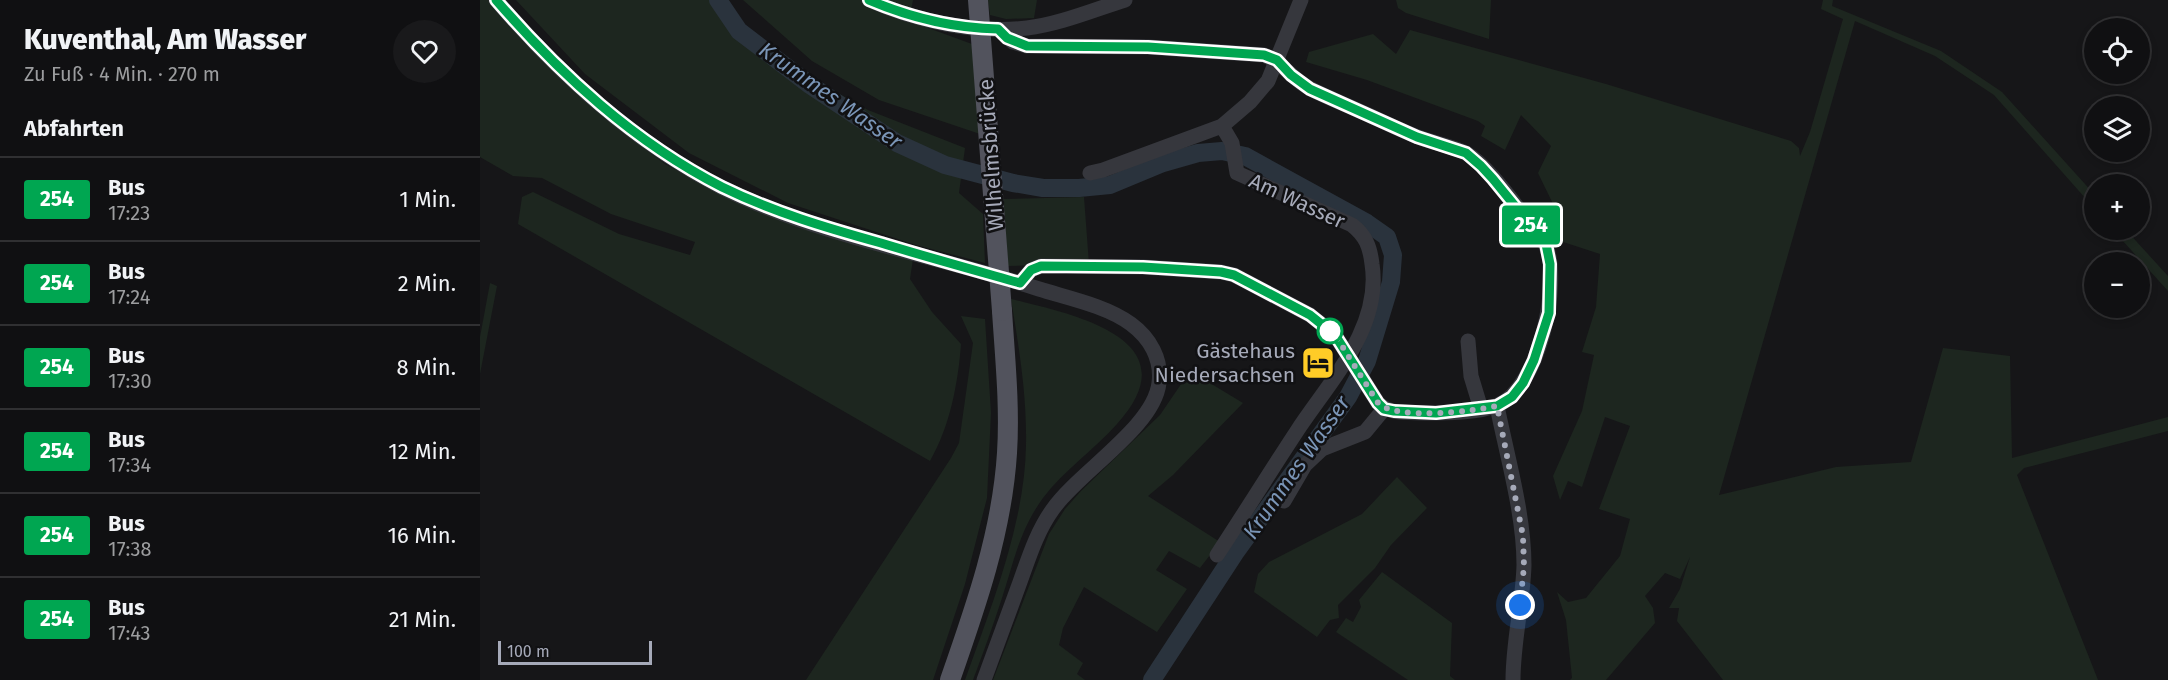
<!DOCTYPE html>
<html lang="de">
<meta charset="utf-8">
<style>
body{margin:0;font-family:"Fira Sans",sans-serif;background:#19191b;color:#f1f3f6;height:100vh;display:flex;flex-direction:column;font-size:22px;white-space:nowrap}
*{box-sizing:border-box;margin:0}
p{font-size:20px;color:#9c9d9f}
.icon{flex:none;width:33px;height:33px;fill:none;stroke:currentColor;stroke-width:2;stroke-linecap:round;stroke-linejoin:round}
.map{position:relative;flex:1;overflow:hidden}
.details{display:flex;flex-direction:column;background:#101012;width:480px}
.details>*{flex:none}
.badge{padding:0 12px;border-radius:4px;font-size:21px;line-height:39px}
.tools{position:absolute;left:1604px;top:18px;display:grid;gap:12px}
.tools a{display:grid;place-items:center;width:66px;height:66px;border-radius:50%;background:#101012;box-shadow:0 3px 9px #0003,0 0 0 2px #303032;font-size:30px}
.scale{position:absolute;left:18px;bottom:15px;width:154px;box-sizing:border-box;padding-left:6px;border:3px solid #a6aab9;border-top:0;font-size:16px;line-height:21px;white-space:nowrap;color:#a6aab9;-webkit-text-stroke:4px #111113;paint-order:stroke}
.you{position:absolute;width:30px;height:30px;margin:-15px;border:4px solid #fff;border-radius:50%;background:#1a73e8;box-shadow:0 0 0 9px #1a73e833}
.map>.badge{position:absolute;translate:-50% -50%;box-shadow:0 0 0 3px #fff}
h2{padding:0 24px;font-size:22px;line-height:54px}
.round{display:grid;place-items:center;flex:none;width:63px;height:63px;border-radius:32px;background:#19191b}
.headline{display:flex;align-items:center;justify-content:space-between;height:102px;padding:0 24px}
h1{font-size:28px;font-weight:800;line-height:45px}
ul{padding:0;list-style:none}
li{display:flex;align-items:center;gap:18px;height:84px;padding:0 24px;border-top:2px solid #303032}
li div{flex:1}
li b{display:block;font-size:22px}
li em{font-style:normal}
li .badge{min-width:66px;font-weight:700;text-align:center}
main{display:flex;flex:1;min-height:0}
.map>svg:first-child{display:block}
</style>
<main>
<section class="details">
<div class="headline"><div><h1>Kuventhal, Am Wasser</h1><p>Zu Fuß · 4 Min. · 270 m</p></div><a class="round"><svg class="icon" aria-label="heart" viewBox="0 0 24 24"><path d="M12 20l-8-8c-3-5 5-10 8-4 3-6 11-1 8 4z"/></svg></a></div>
<h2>Abfahrten</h2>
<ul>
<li><span class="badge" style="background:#00a651;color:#fff">254</span><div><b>Bus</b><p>17:23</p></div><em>1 Min.</em></li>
<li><span class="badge" style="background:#00a651;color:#fff">254</span><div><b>Bus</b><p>17:24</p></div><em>2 Min.</em></li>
<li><span class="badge" style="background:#00a651;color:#fff">254</span><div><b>Bus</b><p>17:30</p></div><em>8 Min.</em></li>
<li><span class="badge" style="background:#00a651;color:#fff">254</span><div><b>Bus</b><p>17:34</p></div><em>12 Min.</em></li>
<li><span class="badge" style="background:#00a651;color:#fff">254</span><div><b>Bus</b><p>17:38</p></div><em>16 Min.</em></li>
<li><span class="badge" style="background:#00a651;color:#fff">254</span><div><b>Bus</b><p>17:43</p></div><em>21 Min.</em></li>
</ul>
</section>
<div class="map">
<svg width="1688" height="680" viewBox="0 0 1688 680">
<rect width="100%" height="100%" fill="#161618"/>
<!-- green -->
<path fill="#1d261f" d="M0,0H8L31,27L124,118L185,164L240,193L433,259L430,279L452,312L481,344C478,384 470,426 450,461L38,224L42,197L53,192L139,234L210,255L215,242L131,214L62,178L33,176L0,157Z
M36,0H245L266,28L351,89L388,110L485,148L479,193L503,214L505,263L436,245L308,203L209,153L105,74Z
M263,0H433L429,21L492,44L500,134L399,100L332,61Z
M508,0H557L554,18L526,19L510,15Z
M916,0H1011L1009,39L926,13L918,8Z
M1343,0H1353L1352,6L1461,51L1522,92L1614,194V208L1514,95L1455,56L1375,21L1239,495L1356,467L1431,462L1463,348L1530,356L1532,458L1688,417V431L1544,468L1537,475L1618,680H1243L1197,621L1199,608H1189L1200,589L1210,557L1200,579L1185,573L1165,596L1173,608L1175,623L1126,680H1090L1092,678L1086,620L1077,592L1088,602L1106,598L1140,556L1150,519L1119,509L1150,426L1125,417L1102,487L1088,481L1080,500L1073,476L1102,411L1114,355L1102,352L1116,307L1120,254L1077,240L1074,206L1058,173L1071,146L1041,115L1025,150L1001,136L1005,126L998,121L887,80L826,62L829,52L893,34L916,54L930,30L1126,84L1311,141L1319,148L1320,156L1330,132L1363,19L1341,9Z
M604,197L609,264L528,266L523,199Z
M1633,230H1646L1688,276V291Z
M10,283L17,286L0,374V337Z
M531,299C593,314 714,339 637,424C614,450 584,470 563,498C539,531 534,562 522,598C513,626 503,653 493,680H485C511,607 545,523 546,445C547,395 539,348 531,299Z
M481,316L505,319L511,413L507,498L485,584L453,680H326L471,458L479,443L493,343Z
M710,371L763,403L693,475L668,496L740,542L720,568L689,551L676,570L707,589L677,632L604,587L583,628L579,645L603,663L597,674L605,680H513L569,534L585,509L601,491L680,415Z
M917,477L947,508L911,545L895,568L858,605L859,618L850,620L837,637L774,592L778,574L789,562L882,514Z
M902,572L972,623L970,676L975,680H928L856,632L866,618L873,622L881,607L879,600Z"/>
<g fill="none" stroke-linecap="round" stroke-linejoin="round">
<!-- river -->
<path stroke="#2a333d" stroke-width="18" d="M238,0L259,31L330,85L417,143L465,165L533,183L563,188H599L630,185L683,163L718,153L742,151L765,156L887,223L907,237L913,255L911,282L887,361L868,397L755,553L672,680"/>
<!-- minor -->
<path stroke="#36373d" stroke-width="15" d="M16,0C80,75 153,142 241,187C340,237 455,255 559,289C588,298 627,306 651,324C670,338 682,359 679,383C674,427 599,472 573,509C557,531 549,557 540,582C528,615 516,648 504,680
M389,0C436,21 495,34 547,28C580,24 613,10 645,0
M518,29L533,42L547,46L668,47L784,55C804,63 812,80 831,89C848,98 867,105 884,113C902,121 920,130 938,137C954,143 972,146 986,153C1005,164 1028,195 1042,213C1049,223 1061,234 1066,246C1081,284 1059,388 1018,405C1000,413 965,413 945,413C929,412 910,415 898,403L855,335L830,315L754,275L741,272L663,267L561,266L551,270L540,283
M610,173L623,170L742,126L770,102L788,81L821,0
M988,341L991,376L1001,409
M1017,406C1027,456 1044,514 1044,565C1043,603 1033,641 1033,680
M804,501L825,465L842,449L885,432L904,409
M737,555C764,514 790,472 817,431C849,382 902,328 892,264C890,247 886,236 872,225L757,173L752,143L742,126"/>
<!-- major -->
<path stroke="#52535d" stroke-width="20" d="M470,680C496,606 522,532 527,453C530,406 525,358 522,311"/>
<!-- major-bridge -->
<path stroke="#52535d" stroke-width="20" d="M498,0L522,311"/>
</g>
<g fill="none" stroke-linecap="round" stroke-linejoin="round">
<defs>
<path id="line" d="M16,0C81,75 154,142 242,187C293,212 347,228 401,243C447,257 494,270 540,283L551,270L561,266L663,267L741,272L754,275L830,315L855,335L898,403L904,409L914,411L956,413L1017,406L1032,397L1043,383L1054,360L1069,313L1070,264L1066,244L1013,179L1001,166L986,153L937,137L830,89L811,75L797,60L784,55L668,47L547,46L527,38L518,29C475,28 429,17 389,0"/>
</defs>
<!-- line casing -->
<use href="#line" stroke="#fff" stroke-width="14"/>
<!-- line -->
<use href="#line" stroke="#00a651" stroke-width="9"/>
<!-- walk -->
<path stroke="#a6aab9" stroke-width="6" stroke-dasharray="0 10.8" d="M850,331L855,335L898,403C917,421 992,411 1017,406L1043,536L1044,567L1040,605"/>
</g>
<!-- icons -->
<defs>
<symbol id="hotel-square" viewBox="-11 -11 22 22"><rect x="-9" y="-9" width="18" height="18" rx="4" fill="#ffcc27" stroke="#111113"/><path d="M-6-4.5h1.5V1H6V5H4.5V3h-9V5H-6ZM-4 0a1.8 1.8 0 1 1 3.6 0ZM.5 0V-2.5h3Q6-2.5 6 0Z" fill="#111"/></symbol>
</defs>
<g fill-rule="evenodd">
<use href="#hotel-square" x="819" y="344" width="38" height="38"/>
</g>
<!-- markers -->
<circle fill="#fff" stroke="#00a651" stroke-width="3" cx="850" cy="331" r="12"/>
<g text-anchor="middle" stroke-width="5" stroke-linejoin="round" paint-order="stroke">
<!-- street labels -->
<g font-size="21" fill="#a6aab9" stroke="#111113">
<text transform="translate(511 155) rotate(-94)" y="7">Wilhelmsbrücke</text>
<text transform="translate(817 201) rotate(25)" y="7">Am Wasser</text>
</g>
<!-- poi labels -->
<g font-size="21" fill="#a6aab9" stroke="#111113" text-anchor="end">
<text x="815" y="358">Gästehaus<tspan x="815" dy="24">Niedersachsen</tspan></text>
</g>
<!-- water labels -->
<g font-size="22" font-style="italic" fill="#7a95b7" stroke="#111113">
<text transform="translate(351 95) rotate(35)" y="8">Krummes Wasser</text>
<text transform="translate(816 467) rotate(-55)" y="8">Krummes Wasser</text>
</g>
</g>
</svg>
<div class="tools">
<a><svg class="icon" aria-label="locate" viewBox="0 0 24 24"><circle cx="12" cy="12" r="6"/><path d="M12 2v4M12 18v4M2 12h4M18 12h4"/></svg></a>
<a><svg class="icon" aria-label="layers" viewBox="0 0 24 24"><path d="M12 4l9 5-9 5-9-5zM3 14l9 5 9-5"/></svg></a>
<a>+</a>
<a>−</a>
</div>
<div class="scale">100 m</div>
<div class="you" style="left:1040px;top:605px"></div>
<b class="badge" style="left:1051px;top:225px;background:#00a651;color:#fff">254</b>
</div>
</main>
